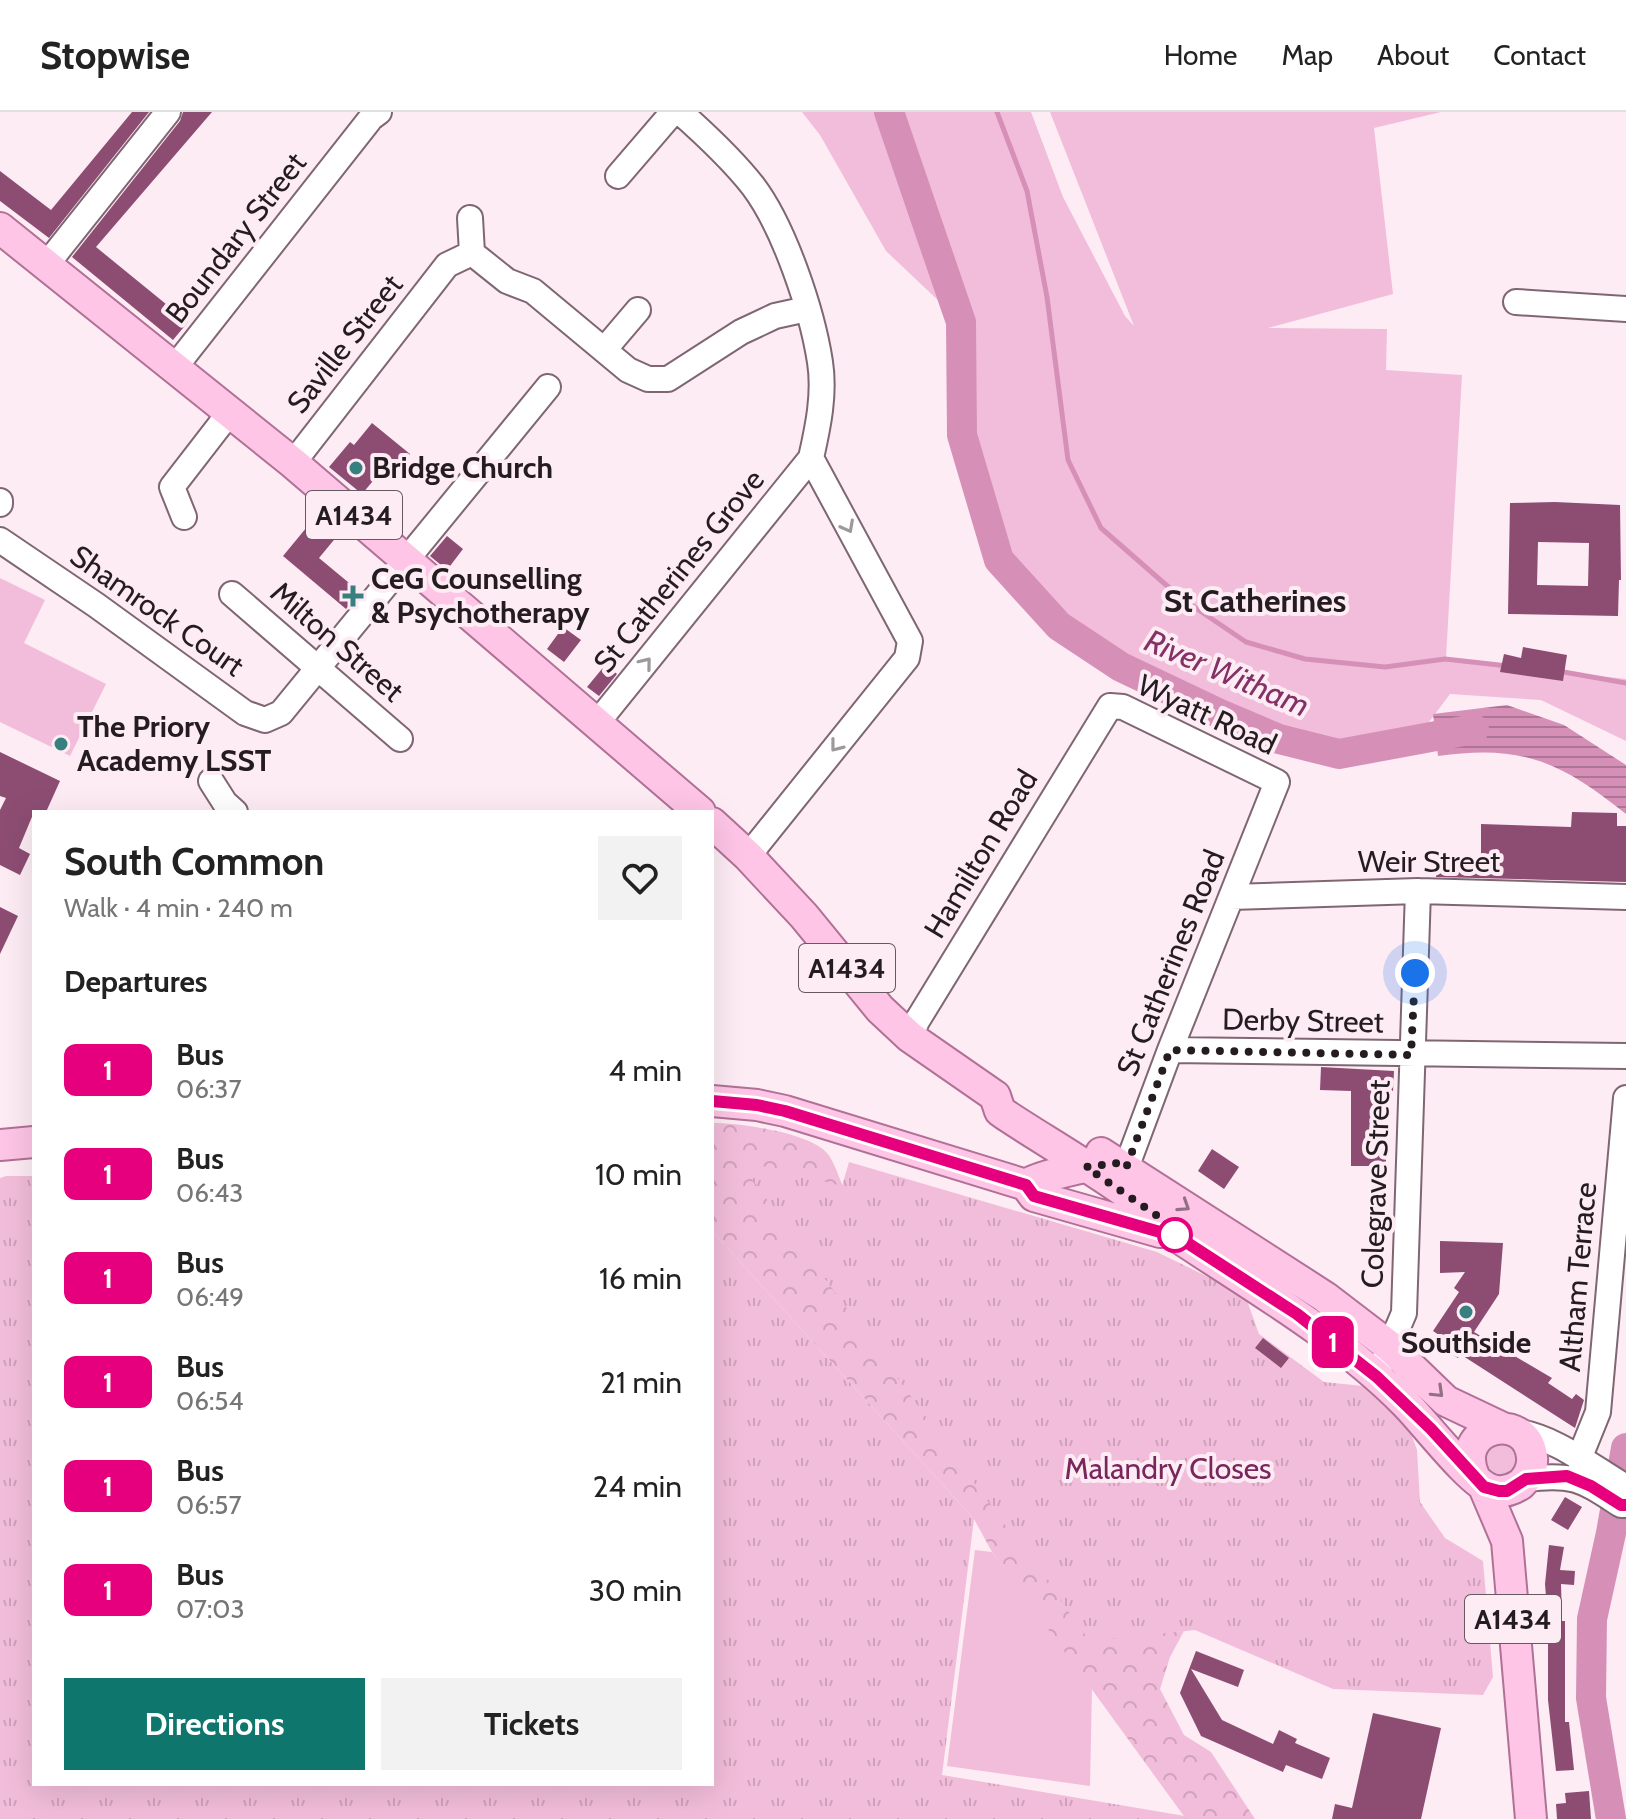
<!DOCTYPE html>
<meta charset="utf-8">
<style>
body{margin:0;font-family:Cabin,sans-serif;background:#f2f2f2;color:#222;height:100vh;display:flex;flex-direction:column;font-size:30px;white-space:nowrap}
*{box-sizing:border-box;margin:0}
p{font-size:26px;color:#767676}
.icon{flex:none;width:44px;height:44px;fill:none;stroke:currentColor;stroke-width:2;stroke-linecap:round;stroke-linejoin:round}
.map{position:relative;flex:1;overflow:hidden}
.sheet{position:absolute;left:32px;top:698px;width:682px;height:976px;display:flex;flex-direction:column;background:#fff;border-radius:0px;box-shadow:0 8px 32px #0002}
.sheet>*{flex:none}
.badge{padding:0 16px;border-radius:12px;font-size:28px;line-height:52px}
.you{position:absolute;width:40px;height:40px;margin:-20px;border:6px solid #fff;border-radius:50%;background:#1a73e8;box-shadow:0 0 0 12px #1a73e833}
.map>.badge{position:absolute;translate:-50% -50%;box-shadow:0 0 0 4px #fff}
h2{padding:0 32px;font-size:30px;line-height:72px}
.round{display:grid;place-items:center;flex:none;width:84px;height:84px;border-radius:0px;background:#f2f2f2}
.overview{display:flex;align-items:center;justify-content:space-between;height:136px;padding:0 32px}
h1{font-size:38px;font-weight:700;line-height:60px}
.action{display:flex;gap:16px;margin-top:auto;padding:16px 32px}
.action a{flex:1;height:92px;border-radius:0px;background:#0f766e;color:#fff;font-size:32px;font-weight:700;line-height:92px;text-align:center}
.action a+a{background:#f2f2f2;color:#222}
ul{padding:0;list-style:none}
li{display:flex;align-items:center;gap:24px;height:104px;padding:0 32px}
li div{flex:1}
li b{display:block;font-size:30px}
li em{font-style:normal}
li .badge{min-width:88px;font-weight:700;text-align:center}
header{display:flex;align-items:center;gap:48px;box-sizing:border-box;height:112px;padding:0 40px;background:#fff;border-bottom:2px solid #e0e0e0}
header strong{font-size:38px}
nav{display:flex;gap:44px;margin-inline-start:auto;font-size:28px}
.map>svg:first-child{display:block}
</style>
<header>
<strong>Stopwise</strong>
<nav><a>Home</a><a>Map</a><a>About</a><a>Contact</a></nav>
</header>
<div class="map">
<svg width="1626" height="1707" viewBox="0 0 1626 1707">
<defs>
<pattern id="forest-crowns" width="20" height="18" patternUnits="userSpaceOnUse" patternTransform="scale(2)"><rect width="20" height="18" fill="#f2bdda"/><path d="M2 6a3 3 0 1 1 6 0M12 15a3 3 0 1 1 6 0" fill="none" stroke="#cfa2bb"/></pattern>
<pattern id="park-tufts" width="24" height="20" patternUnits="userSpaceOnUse" patternTransform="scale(2)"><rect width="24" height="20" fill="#f2bdda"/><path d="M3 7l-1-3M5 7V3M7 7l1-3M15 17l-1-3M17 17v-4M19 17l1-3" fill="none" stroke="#cfa2bb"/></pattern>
<pattern id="water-rules" width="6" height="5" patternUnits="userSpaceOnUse" patternTransform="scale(2)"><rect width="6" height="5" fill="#d690b8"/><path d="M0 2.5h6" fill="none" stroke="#ad7595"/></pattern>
</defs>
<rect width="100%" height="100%" fill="#fdecf4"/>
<!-- green -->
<path fill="#f2bdda" d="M802,0H1031L1063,85L1125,204L1134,214L1050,0H1441L1374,16L1393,182L1268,216L1387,217L1386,258L1462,263L1446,546L1626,567V629L1541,588L1450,582L1417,626L1339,642L1279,627L1121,555L1059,514L999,448L962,323L961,210L886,139L820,23Z
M0,466L45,488L24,531L106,572L70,644L0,610Z
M1502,1327L1518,1340L1517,1356L1505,1366L1488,1363L1482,1336Z
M975,1438L992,1440L1092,1575L1090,1674L947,1654Z"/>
<!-- forest -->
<path fill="url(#forest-crowns)" d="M712,1011C740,1011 806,1020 826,1040C834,1048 838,1064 843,1074L1160,1521L1184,1519L1170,1545L1160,1577L1184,1623L1211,1640L1255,1707H1186L992,1440L974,1407L712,1119Z"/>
<!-- park -->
<path fill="url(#park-tufts)" d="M738,1048L842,1074L849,1050L1157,1140L1245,1183L1259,1222L1324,1270L1363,1274L1409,1316L1417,1338L1420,1390L1445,1426L1483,1449L1493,1565L1483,1583L1333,1577L1195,1518L1090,1529Z
M6,1064H34V1672H712V1119L974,1407L942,1663L1185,1704L1186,1707H0V1066Z"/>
<!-- water -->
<path fill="url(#water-rules)" d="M1507,593L1564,613L1626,653V702C1561,650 1522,632 1438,644L1433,602Z"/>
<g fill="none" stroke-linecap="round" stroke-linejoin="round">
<!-- stream -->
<path stroke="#d690b8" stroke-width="5" d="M997,0L1027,79L1047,185L1068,348L1101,416L1181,486L1246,530L1305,547L1385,555L1445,547L1508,554
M1558,559L1626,571"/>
<!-- river -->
<path stroke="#d690b8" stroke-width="30" d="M889,0L961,210L962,323L999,448L1059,514L1121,555L1220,602L1279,627L1339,642L1474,617
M1611,1707L1591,1586L1592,1507L1611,1421L1626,1336"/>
</g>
<!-- building -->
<path fill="#8d4d73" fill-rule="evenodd" d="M132,0H149L49,126L0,89V59L51,98Z
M183,0H212L96,135L188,210L173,228L72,145L180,9Z
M372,311L410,342L392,365L383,357L362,382L329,355L350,330L354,333Z
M1555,390L1620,393L1621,468H1619L1618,504L1508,502L1510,391ZM1538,430L1589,431L1588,474L1537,473Z
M316,404L338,423L319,446L360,480L346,497L283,444Z
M447,424L463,437L447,458L430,444Z
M563,515L581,528L564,550L547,537Z
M1523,535L1567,543L1563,569L1500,560L1504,542L1521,546Z
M606,552L617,562L599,584L587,575Z
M0,640L60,669L46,700H34L19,736L30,742L20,763L0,753V698L6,686L0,684Z
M1572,700L1617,701V714H1626V770L1436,765L1437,747L1481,748V712L1571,715Z
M0,795L18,804L0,842Z
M1321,955L1394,959L1393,979H1386V1054H1351V979L1320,978Z
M1212,1037L1239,1055L1224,1077L1198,1059Z
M1440,1129L1503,1131L1499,1182L1474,1220L1552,1266L1548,1271L1572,1287L1576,1282L1584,1288L1575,1316L1460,1242L1458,1246L1437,1234L1442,1225L1433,1219L1459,1180L1454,1176L1465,1160L1440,1161Z
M1263,1226L1289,1246L1281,1256L1255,1236Z
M1565,1385L1582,1395L1568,1418L1551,1408Z
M1549,1433L1564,1435L1560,1458L1575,1459L1574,1473L1561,1472L1562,1509H1565V1610H1569L1574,1658L1556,1659L1548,1588V1510L1545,1472Z
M1196,1539L1244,1558L1238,1575L1191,1557L1222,1608L1273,1632L1279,1618L1297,1627L1295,1631L1330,1646L1322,1667L1286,1653L1283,1660L1201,1624L1180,1581Z
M1373,1601L1441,1616L1421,1707H1332L1335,1692L1352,1696Z
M1589,1679L1591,1707H1557L1556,1692L1566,1691L1565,1681Z"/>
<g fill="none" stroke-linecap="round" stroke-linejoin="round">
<defs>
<path id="minor" d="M618,64L673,0
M470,106L472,141L507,169L533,179L628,258L648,267H668L741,220L775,204L807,197
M47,152L168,0
M1516,190L1626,197
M604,238L638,198
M175,255L371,6L379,0
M293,351L447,153L472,141
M0,389V392
M184,405L172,375L230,300
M0,428L96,493L245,601L265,608L281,601L548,275
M232,482L400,627
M597,611L811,346C818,315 825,282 820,250C812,198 784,115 753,74C731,46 706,23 680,0
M211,669L225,691L235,700
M748,744L907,546L910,529L811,346
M1231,785L1418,779L1626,785
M910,925L917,909L1110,594L1123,595L1277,670L1170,938L1126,1056
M1170,938L1626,944
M1384,1248L1404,1201L1418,779
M1514,1319C1556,1325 1590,1354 1626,1375
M1579,1347L1598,1300L1626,986
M1526,1367C1574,1361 1582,1368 1621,1393H1626"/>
<path id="major" d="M0,116L293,351L700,700
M712,711L748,744L804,804L880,897L910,925L995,984
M995,984L1000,999C1030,1021 1158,1093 1169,1119C1249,1173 1337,1222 1406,1292C1424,1310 1471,1372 1492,1378C1502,1381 1512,1378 1521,1372C1528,1365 1533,1356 1532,1345C1527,1297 1452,1314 1474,1364
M712,989L757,993L785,999L1026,1073
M0,1033L34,1030
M1101,1041L1325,1185L1389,1234L1446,1289L1503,1316
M1026,1073L1034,1084L1160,1120L1169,1119
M1026,1073C1035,1065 1084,1055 1100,1052
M1484,1375L1507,1429L1531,1707"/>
</defs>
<!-- minor casing -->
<use href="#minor" stroke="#7f6673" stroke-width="28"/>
<!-- major casing -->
<use href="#major" stroke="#b17096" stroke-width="34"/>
<!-- minor -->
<use href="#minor" stroke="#fff" stroke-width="24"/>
<!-- major -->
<use href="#major" stroke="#fec5e6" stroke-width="30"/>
</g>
<!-- one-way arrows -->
<defs><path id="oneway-chevron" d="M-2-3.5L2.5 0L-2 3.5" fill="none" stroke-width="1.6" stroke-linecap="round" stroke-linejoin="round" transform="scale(2)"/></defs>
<g stroke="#9d999b">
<use href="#oneway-chevron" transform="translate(848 415) rotate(62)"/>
<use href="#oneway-chevron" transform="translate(646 551) rotate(-51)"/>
<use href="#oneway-chevron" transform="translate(836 634) rotate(128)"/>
</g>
<g stroke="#927084">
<use href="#oneway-chevron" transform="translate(1184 1094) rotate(33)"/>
<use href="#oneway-chevron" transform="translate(1438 1280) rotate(44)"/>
</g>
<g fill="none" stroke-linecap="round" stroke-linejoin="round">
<defs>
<path id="line" d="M712,989L757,993L785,999L1026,1073L1034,1084L1160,1120L1169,1119L1297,1202L1377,1265L1431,1317L1484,1375L1499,1379H1507L1526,1367L1567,1364L1591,1374L1621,1393H1626"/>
</defs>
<!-- line casing -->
<use href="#line" stroke="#fff" stroke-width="18"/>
<!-- line -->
<use href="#line" stroke="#e6007e" stroke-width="12"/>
<!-- walk -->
<path stroke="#251c21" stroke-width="8" stroke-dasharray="0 14.4" d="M1175,1123L1169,1119L1165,1109L1086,1055L1118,1051L1126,1056L1170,938L1411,943L1415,861"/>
</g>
<!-- markers -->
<g fill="#37807f" stroke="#fdecf4" stroke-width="3">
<circle cx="356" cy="356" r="8"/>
<path d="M349 472h8v8h8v8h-8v8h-8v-8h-8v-8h8z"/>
<circle cx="61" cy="632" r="8"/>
<circle cx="1466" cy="1200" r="8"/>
</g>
<circle fill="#fff" stroke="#e6007e" stroke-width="4" cx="1175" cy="1123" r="16"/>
<g text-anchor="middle" stroke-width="8" stroke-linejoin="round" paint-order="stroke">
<!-- shield labels -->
<g fill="#fdecf4" stroke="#665a60" stroke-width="2">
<rect x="306" y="379" width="96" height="48" rx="6"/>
<rect x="799" y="832" width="96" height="48" rx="6"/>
<rect x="1465" y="1483" width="96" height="48" rx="6"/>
</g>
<g font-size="28" font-weight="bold" fill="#251c21">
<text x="354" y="413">A1434</text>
<text x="847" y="866">A1434</text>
<text x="1513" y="1517">A1434</text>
</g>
<!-- street labels -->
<g font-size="30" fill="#251c21" stroke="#fdecf4">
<text transform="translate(236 126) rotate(-52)" y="10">Boundary Street</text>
<text transform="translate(345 232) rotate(-52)" y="10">Saville Street</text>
<text transform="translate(679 459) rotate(-51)" y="10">St Catherines Grove</text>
<text transform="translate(157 499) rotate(35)" y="10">Shamrock Court</text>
<text transform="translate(337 530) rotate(41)" y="10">Milton Street</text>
<text transform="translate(1207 603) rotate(25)" y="10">Wyatt Road</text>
<text transform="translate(981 742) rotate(-59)" y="10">Hamilton Road</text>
<text x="1429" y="760">Weir Street</text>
<text transform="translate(1171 851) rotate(-68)" y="10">St Catherines Road</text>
<text transform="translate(1303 909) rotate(1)" y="10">Derby Street</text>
<text transform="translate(1376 1072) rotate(-88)" y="10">Colegrave Street</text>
<text transform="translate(1578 1165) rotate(-85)" y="10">Altham Terrace</text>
</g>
<!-- poi labels -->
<g font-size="30" font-weight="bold" fill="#251c21" stroke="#fdecf4" text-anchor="start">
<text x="372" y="366">Bridge Church</text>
<text x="371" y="477">CeG Counselling<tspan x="371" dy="34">&amp; Psychotherapy</tspan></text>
<text x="77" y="625">The Priory<tspan x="77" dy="34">Academy LSST</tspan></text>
<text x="1466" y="1241" text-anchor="middle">Southside</text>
</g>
<!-- park labels -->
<g font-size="30" fill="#78265b" stroke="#fdecf4">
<text x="1168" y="1367">Malandry Closes</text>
</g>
<!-- neighbourhood labels -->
<g font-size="32" font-weight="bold" fill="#251c21" stroke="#fdecf4">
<text x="1255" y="500">St Catherines</text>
</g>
<!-- water labels -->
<g font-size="32" font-style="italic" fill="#843266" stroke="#fdecf4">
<text transform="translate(1227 561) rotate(23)" y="11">River Witham</text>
</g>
</g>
</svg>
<div class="you" style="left:1415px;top:861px"></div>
<b class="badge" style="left:1333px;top:1230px;background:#e6007e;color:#fff">1</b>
<section class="sheet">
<div class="overview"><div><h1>South Common</h1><p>Walk · 4 min · 240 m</p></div><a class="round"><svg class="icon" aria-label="heart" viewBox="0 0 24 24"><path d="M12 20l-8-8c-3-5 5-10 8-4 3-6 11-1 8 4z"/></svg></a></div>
<h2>Departures</h2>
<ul>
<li><span class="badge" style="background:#e6007e;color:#fff">1</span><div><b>Bus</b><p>06:37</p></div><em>4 min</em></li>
<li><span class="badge" style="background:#e6007e;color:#fff">1</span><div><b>Bus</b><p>06:43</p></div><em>10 min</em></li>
<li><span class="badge" style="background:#e6007e;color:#fff">1</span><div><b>Bus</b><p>06:49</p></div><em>16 min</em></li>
<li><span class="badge" style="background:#e6007e;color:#fff">1</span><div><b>Bus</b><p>06:54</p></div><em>21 min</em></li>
<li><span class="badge" style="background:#e6007e;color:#fff">1</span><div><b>Bus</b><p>06:57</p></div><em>24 min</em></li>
<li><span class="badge" style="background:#e6007e;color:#fff">1</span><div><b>Bus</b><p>07:03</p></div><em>30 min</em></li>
</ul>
<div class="action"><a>Directions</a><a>Tickets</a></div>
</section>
</div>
